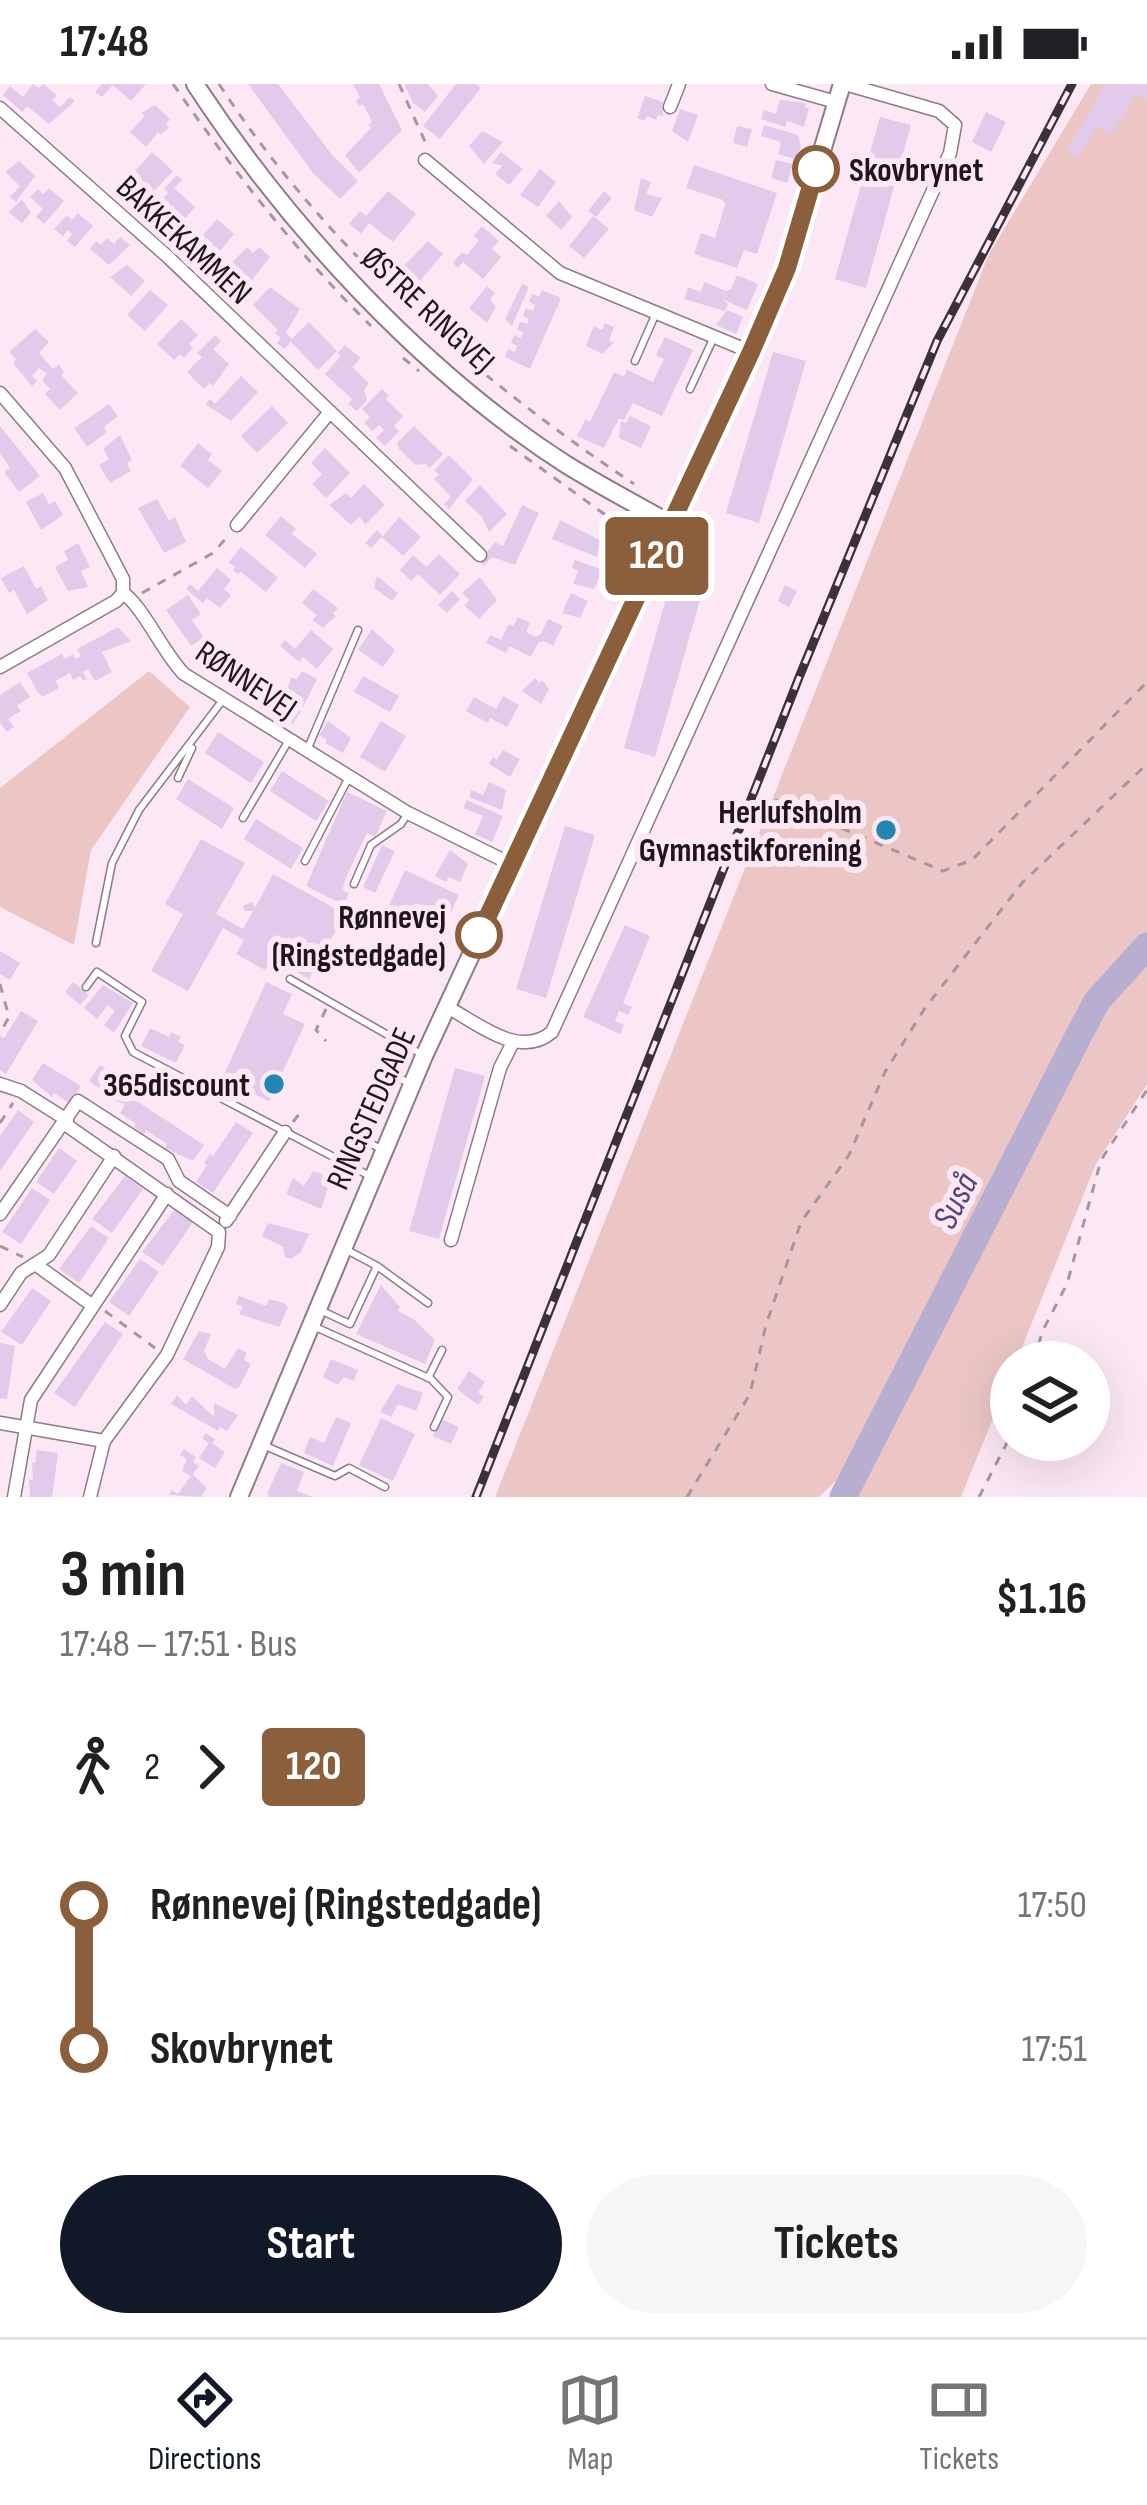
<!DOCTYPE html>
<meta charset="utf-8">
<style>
body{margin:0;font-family:"Sofia Sans Condensed",sans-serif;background:#f6f6f6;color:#202124;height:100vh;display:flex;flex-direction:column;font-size:45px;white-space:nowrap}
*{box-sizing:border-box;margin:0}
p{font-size:39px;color:#757577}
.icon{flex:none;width:66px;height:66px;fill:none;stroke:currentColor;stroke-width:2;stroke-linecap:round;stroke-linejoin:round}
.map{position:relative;height:1413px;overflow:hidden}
.details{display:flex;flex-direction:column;background:#fff;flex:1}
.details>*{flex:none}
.badge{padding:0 24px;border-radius:9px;font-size:42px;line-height:78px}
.buttons{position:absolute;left:990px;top:1257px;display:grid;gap:24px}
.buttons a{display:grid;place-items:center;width:120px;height:120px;border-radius:50%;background:#fff;box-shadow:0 12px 48px #0002;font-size:60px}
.map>.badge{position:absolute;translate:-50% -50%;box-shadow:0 0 0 6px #fff}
.legs{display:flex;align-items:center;gap:18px;height:132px;padding:0 60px;font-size:39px}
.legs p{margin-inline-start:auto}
.headline{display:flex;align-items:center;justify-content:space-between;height:204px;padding:0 60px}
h1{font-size:66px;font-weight:700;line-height:90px}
.action{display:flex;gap:24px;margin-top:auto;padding:24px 60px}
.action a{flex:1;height:138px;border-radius:72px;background:#111827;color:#fff;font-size:48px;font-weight:700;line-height:138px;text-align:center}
.action a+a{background:#f6f6f6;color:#202124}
ul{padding:0 60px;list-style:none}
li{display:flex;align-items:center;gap:42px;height:144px;font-size:45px}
li i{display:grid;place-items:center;width:18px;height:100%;margin:0 15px;background:currentColor}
li i::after{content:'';width:30px;height:30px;margin:-15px;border:9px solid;border-radius:50%;background:#fff}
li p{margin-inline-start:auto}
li:first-child i{background:linear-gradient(#0000 50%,currentColor 0)}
li:last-child i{background:linear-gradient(currentColor 50%,#0000 0)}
.status{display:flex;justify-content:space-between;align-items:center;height:84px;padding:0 60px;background:#fff;direction:ltr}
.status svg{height:33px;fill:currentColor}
.tabs{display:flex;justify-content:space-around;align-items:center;height:168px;border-top:3px solid #e0e0e0;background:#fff;font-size:33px;color:#757577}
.tabs a{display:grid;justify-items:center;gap:6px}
.tabs .current{color:#111827}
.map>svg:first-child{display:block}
</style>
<div class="status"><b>17:48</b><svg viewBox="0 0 49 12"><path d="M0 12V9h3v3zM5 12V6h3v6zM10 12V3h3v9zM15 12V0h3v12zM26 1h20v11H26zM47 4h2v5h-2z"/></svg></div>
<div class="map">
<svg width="1147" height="1413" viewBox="0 0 1147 1413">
<rect width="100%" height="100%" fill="#fce8f5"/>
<!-- green -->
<path fill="#ebc6c4" d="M1091,0H1147V1000L1096,1080L1016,1278H1011V1290L961,1413H854L860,1374L819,1413H495L989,170Z
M149,587L190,623L91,766L74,861L0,823V704Z"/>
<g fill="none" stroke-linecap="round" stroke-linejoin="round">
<!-- river -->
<path stroke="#b7aed2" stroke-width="27" d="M843,1413L1082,945L1097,917L1147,862"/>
</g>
<!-- building -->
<path fill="#e2caea" d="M33,0L39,4L43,0L57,11L52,16L60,23L70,13L75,17L49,40L27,22L22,28L3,11L10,2L23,13Z
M102,0H146L131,17L113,1L102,13L95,8Z
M248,0H278L333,72L358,97L340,115L313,89Z
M353,0H379L402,46L359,89L345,71L371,44L368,41L372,37L363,20L359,22L356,16L360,14Z
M404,0H428L438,12L425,28L413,19Z
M456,0H476L481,4L440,55L423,42Z
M1106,0H1147V16L1136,10L1111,51L1097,43L1078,74L1066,67Z
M645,12L663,18V32L658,31L656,36L647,32L645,37L637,34Z
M780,16L806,19L805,23L809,24L804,43L787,37L785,43L761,35L764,26L776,30Z
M155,21L170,35L166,40L169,43L161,51L158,48L146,63L130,48L145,32L141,29Z
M680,25L698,31L688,58L672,47Z
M986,28L1006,38L991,68L972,58Z
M880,33L911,41L866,204L835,195Z
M764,41L798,51L801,63L795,75L778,70L781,58L761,52Z
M737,42L752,45L747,63L733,59Z
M482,47L503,58L484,80L469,62Z
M152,68L173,87L154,107L144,98L140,103L129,94Z
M501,68L523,85L509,101L495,90L502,82L492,79Z
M776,76L793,80L787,99L771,94Z
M19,77L35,92L16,118L10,113L20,102L5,88Z
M694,81L777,109L757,170L744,166L737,184L694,170L701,149L715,154L725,121L723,116L686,104Z
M540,85L556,98L538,123L520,111Z
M177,91L182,96L174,104L195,123L180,141L158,120L168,109L164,105Z
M641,94L651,98L646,110L662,114L652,133L634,126Z
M49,104L64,117L44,140L36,133L43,125L30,113L38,105L43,110Z
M388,107L416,130L393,158L369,139L361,150L349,140L360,127L366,132Z
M604,107L612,114L596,133L588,127Z
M22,115L31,129L22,139L9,128Z
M559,117L572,133L561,146L546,132Z
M78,129L93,142L75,163L67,157L72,150L68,146L63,152L54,145L67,131L72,136Z
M593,132L609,145L584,174L569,162Z
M217,135L234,150L217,171L225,179L213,192L203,183L210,175L194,161Z
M184,140L193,147L179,163L171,155Z
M482,142L499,157L492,165L501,173L483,195L463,178L458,184L453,179L462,168L467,171L479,156L474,152Z
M120,153L130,161L109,181L90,165L96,157L101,161L107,154L114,160Z
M428,157L443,170L414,204L421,210L413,220L400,209L407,200L398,192L399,187Z
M247,163L253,169L259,163L270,173L241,210L221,190Z
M127,181L145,197L131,212L110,193Z
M737,191L758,200L747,226L722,215L728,220L725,227L684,215L688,203L700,208L705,198L726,207L731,205Z
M522,200L529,203L512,242L505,235Z
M487,202L495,209L490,216L496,222L487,239L469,224Z
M270,203L300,225L286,249L292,255L309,238L337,267L318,286L291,258L284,265L277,259L281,254L275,249L278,246L253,221Z
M150,206L168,221L145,247L127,231Z
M542,206L561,214L530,285L505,273L508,265L515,268L517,262L511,259L514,251L521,254L523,248L517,246L520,238L527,240L529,235L523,232L526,224L533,227L535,221L529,218L532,210L539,213Z
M727,226L743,233L736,250L716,241Z
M181,235L198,251L189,260L193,264L184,274L180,270L174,276L157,260Z
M605,239L614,243L609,257L614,258L603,270L586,262L594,242L602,246Z
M35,245L49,258L39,269L53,285L59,280L64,288L61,291L78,309L60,326L45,310L50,305L42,296L47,290L39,284L32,292L37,297L32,302L13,279L16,275L9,268Z
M215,251L221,257L213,265L229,280L213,302L210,299L204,305L187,288L202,273L197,269Z
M665,253L693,266L662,332L633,319L624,336L619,334L604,364L577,352L585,336L590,338L614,288L624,293L627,286L653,298L664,275L656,271Z
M345,261L361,274L352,283L369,299L364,306L367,316L357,327L348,320L352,315L325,290L341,272L338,269Z
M773,268L806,277L759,439L726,429Z
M241,292L258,308L231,337L205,320L210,315L215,320Z
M382,305L389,311L386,315L403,332L394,342L399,347L385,362L376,354L384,346L379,341L373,347L364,339L370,333L362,325Z
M109,320L118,332L104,343L107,348L87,363L74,344Z
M272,322L288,339L257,369L241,352Z
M630,332L651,342L641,364L619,354L621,337L626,339Z
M0,342L40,392L19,408L4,388L10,384L0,369Z
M414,342L443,370L430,384L426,380L415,381L399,365L397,359Z
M120,351L132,376L127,379L131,387L110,399L99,381L109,375L103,365Z
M198,359L212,370L208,376L222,387L208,404L180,382Z
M325,364L350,389L326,414L312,400L322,390L311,379Z
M449,371L473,395L449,425L444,420L451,413L434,395L439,391L434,386Z
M364,400L385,421L366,440L359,433L351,441L329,421L346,409L351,414Z
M480,401L507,430L489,448L482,433L465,417Z
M43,409L49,420L55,417L63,431L41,446L26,418Z
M157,415L169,437L175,433L186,458L164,469L138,424Z
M522,421L539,429L515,481L492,473L484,482L479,477L495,458L503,462Z
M281,432L296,445L292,450L317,470L305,484L265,451Z
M399,433L421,453L403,472L382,453L371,464L365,459L377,446L383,452Z
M560,436L600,456L597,473L552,455Z
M78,459L90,483L81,487L88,503L68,507L55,483L68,476L64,467Z
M241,463L278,494L266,508L241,488L238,490L233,486L235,483L229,478Z
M439,470L460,490L440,511L418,490L411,497L400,486L413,471L426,483Z
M575,476L603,486L594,505L573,500L578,487L572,484Z
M24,482L36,505L41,502L48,516L27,530L14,506L9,509L1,494Z
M217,484L231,496L224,505L231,511L220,524L207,514L203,519L186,505L190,500L198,507Z
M377,492L398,509L392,517L374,504Z
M480,493L497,516L479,535L464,521L469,516L462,509Z
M670,500L702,509L655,673L624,664Z
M785,501L797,507L789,523L778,517Z
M313,505L338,524L333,530L336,532L323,544L312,536L317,531L302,519Z
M452,507L460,515L447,529L438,521Z
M571,509L588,517L580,534L562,529Z
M188,511L201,530L192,536L204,553L191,562L166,526Z
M518,533L530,539L526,548L535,553L541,550L548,535L563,542L553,562L543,557L538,559L531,573L509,562L506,569L486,559L490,551L501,556L509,540L513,542Z
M118,543L131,557L102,568L112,588L95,597L88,585L83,588L87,595L83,597L80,592L73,596L70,589L55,597L59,604L42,613L37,607L27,589L62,570L65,575L73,570L76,575L81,572L77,565Z
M372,545L395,566L383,583L358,566Z
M311,546L333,565L317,585L303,573L299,578L280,562L285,556L295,565Z
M302,587L317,595L303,623L285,613L291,594L297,595Z
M363,592L399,612L390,628L354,608Z
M535,594L539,598L536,603L542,596L549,605L541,620L522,607Z
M20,598L30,613L17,622L21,627L8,635L14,643L7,648L0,639V611Z
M503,612L519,621L507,643L490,634L488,639L466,627L474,613L496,625Z
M283,617L301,627L293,640L276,630Z
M328,637L351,654L343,669L325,659L327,656L319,651Z
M381,637L406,652L385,688L360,673Z
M218,648L264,678L251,699L205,669Z
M503,666L520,675L510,693L489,680L493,673L497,676Z
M282,687L329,717L316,737L270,707Z
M188,695L234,724L222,745L176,715Z
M489,698L506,706L502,726L469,713L471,706L483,711Z
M347,708L387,727L375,753L367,749L348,789L342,806L349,809L344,821L306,802Z
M467,716L503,732L492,758L475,750L483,732L463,724Z
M256,735L303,764L291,785L244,755Z
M565,742L595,751L546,914L516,905Z
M201,755L245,779L216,830L243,845L253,827H245L243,822L252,818L255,824L273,790L345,830L309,895L272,874L265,886L236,870L244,856L223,844L188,907L151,887L183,830L165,820Z
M382,761L395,767L375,809L363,803Z
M450,766L468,780L460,798L449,793L446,798L435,792Z
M405,786L459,811L450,830L415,819L401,843L383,835Z
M625,841L650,852L623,919L632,923L628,931L619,927L615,937L624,941L620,950L583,933Z
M0,867L20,879L10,896L0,890Z
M73,898L89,911L80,921L65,908Z
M266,898L292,910L283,930L305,940L269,1017L222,995Z
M103,901L133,919L114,949L104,941L115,927L108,921L97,935L84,924Z
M21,927L38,937L6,990L0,986V952L4,954Z
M150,944L169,953L171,948L181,953L178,958L185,961L176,979L141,962Z
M43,979L81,1002L71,1020L54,1009L52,1013L32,996Z
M100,981L138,1006L132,1014L204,1061L193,1077L165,1064L167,1060L146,1046L144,1050L134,1043L136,1040L120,1029L125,1021L98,1008L100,1005L89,997Z
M455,984L485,992L439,1155L409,1147Z
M18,1026L34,1038L0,1087V1052Z
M236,1038L253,1049L213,1109L196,1098L207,1081L204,1079L210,1070L213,1072Z
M59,1064L77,1077L54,1110L36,1098Z
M313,1087L331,1094L321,1125L286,1110L293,1094L304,1102Z
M125,1092L143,1105L112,1149L92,1135Z
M32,1104L50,1116L21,1160L2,1148Z
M175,1125L193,1138L163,1182L142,1168Z
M268,1139L309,1150L301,1168L291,1175L285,1173L283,1163L262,1152Z
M91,1142L109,1154L79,1199L59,1185Z
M140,1175L159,1188L129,1232L109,1218Z
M381,1201L400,1223L398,1227L415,1236L435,1256L425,1280L356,1250Z
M32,1204L51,1217L22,1261L1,1248Z
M239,1212L266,1222L269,1215L284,1219L288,1223L279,1243L239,1230L243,1223L236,1220Z
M105,1238L123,1250L75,1323L54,1309Z
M199,1247L211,1250L204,1267L208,1275L225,1285L238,1264L247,1269L244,1276L251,1280L240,1302L235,1305L183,1275Z
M0,1259L15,1262L7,1315L0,1314Z
M331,1275L358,1286L354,1297L344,1293L338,1301L323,1293Z
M469,1287L485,1298L478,1308L484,1313L478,1321L457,1305Z
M397,1300L423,1309L416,1327L398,1320L391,1333L380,1328Z
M177,1311L186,1321L192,1312L214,1333V1319L238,1331L227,1347L220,1343L218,1347L171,1320Z
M336,1333L351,1339L333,1382L304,1369L310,1353L324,1359Z
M381,1334L415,1350L393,1397L359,1381Z
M441,1335L459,1343L451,1360L433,1352Z
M206,1349L215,1355L212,1359L225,1368L215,1384L199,1374L209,1359L202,1355Z
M184,1365L196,1373L193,1378L199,1382L191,1392L182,1387L187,1375L180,1371Z
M37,1366L58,1369L52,1413H30L29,1395L33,1396L32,1379H35Z
M281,1379L304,1388L297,1407L313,1413H270L267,1410Z
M192,1390L207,1404L201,1413L169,1411L172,1406L178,1410Z"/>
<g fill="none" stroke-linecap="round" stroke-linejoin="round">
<defs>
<path id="lane" d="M635,277L656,229
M690,305L714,253
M308,664L358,546
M178,694L192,664
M243,734L289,656
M305,777L348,695
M354,800L371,761L401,740L408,729
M96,859L112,779L139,726L222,617
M290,895L421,970
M86,903L97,888L142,918L125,952L133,968L368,1091
M391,990L409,999
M361,1054L379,1064
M345,1165L377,1182L428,1219
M320,1226L350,1240L377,1182
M313,1242L431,1295L448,1313L434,1343
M428,1294L442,1266
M263,1361L335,1392L349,1384L385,1403"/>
<path id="street" d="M772,0L836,18
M670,23L679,0
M0,24L168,173L480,471
M425,76L560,189L751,268
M0,309L65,384L123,495V509C142,521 164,570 184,590L408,729L511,780
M237,441L329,329
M0,583L116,517L123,509
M447,923C478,939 519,976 552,948L950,69L955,41L939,27L845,0
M0,1000L21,1007L67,1036
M65,1040L219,1148L218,1163L167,1271L104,1357L90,1413
M0,1130L78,1017L168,1075L179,1097L230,1132
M226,1137L285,1048
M451,1156L500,984L513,958
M35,1180L93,1222
M0,1221L21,1189L49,1171L114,1072
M0,1339L104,1357
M14,1413L31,1316L167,1110"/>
<path id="secondary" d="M195,0C289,143 422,288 567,381C601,402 637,421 671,440
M239,1413L424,972L751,268L787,184L842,0"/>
</defs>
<!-- lane casing -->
<use href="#lane" stroke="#907988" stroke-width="9"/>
<!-- street casing -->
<use href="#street" stroke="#907988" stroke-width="15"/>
<!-- secondary casing -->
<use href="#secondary" stroke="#907988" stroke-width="20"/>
<!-- path -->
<path stroke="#a696a0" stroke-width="3" stroke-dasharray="9 9" stroke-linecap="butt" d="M173,0C233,86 296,168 371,242
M219,0C325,163 474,293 634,400
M399,0L427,62
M403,274L419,287
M510,362L632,450L646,446
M142,509L213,469L228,452
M775,716L943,787L972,776L1147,598
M0,900L9,933L0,949
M326,925L316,946L326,957
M293,1038L303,1025
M0,1039L13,1019
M0,1162L23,1173
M105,1227L155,1264
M1033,1278L1043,1246L1067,1200L1101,1076L1147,1006
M687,1413L750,1310L766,1241L801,1138L849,1071L885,988L925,924L1022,799L1147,680
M979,1413L1011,1351"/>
<!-- lane -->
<use href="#lane" stroke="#fff" stroke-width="6"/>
<!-- street -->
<use href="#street" stroke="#fff" stroke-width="12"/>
<!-- secondary -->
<use href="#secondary" stroke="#fff" stroke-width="16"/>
<defs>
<path id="rail" d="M476,1413L800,591L937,257L1072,0"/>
</defs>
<!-- rail casing -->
<use href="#rail" stroke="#3b3138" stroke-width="9"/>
<!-- rail -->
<use href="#rail" stroke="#fce8f5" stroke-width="4.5" stroke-dasharray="14" stroke-linecap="butt"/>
</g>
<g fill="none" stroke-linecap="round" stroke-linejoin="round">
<defs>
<path id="line-1" d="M479,851L751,268L787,184L816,85"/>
</defs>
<!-- line-1 casing -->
<use href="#line-1" stroke="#fff" stroke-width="27"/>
<!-- line-1 -->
<use href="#line-1" stroke="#8b5e3c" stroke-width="18"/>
</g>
<!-- markers -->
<g fill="#fff" stroke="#8b5e3c" stroke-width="6">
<circle cx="816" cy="85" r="21"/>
<circle cx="479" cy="851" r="21"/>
</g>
<g fill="#2386b0" stroke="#fce8f5" stroke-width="4.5">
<circle cx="886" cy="746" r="12"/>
<circle cx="274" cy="1000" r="12"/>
</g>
<g text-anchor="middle" stroke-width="12" stroke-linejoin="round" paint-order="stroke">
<!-- stop labels -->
<g font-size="33" font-weight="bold" fill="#1f161c" stroke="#fce8f5" text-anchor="start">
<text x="849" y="97">Skovbrynet</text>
<text x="446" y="844" text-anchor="end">Rønnevej<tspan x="446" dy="38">(Ringstedgade)</tspan></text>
</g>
<!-- street labels -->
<g font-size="33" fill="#1f161c" stroke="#fce8f5">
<text transform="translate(185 155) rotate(43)" y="12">BAKKEKAMMEN</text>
<text transform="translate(429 225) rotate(43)" y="12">ØSTRE RINGVEJ</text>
<text transform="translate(247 595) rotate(34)" y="12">RØNNEVEJ</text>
<text transform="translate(370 1024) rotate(-66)" y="12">RINGSTEDGADE</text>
</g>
<!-- poi labels -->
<g font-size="33" font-weight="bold" fill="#1f161c" stroke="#fce8f5" text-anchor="end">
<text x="862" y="739">Herlufsholm<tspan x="862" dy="38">Gymnastikforening</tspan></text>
<text x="250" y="1012">365discount</text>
</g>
<!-- water labels -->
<g font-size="36" font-style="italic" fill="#544677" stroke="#fce8f5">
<text transform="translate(954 1116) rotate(-63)" y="13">Suså</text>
</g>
</g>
</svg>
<div class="buttons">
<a><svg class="icon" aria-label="layers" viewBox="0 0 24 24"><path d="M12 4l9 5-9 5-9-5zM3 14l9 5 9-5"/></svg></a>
</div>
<b class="badge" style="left:657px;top:472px;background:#8b5e3c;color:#fff">120</b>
</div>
<section class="details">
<div class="headline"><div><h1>3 min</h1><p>17:48 – 17:51 · Bus</p></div><b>$1.16</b></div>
<div class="legs"><svg class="icon" aria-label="walk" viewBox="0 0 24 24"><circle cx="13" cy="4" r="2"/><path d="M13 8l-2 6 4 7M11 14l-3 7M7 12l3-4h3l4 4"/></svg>2<svg class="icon" aria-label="forward" viewBox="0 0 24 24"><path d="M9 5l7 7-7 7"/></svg><b class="badge" style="background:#8b5e3c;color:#fff">120</b></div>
<ul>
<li><i style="color:#8b5e3c"></i><b>Rønnevej (Ringstedgade)</b><p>17:50</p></li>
<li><i style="color:#8b5e3c"></i><b>Skovbrynet</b><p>17:51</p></li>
</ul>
<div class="action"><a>Start</a><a>Tickets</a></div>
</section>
<nav class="tabs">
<a class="current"><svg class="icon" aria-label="directions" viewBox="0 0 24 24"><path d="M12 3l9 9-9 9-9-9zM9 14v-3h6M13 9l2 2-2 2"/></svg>Directions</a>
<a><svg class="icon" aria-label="map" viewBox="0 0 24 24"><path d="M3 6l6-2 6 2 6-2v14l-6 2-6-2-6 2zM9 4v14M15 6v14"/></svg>Map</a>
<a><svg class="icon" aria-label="tickets" viewBox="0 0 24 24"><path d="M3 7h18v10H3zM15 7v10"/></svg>Tickets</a>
</nav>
